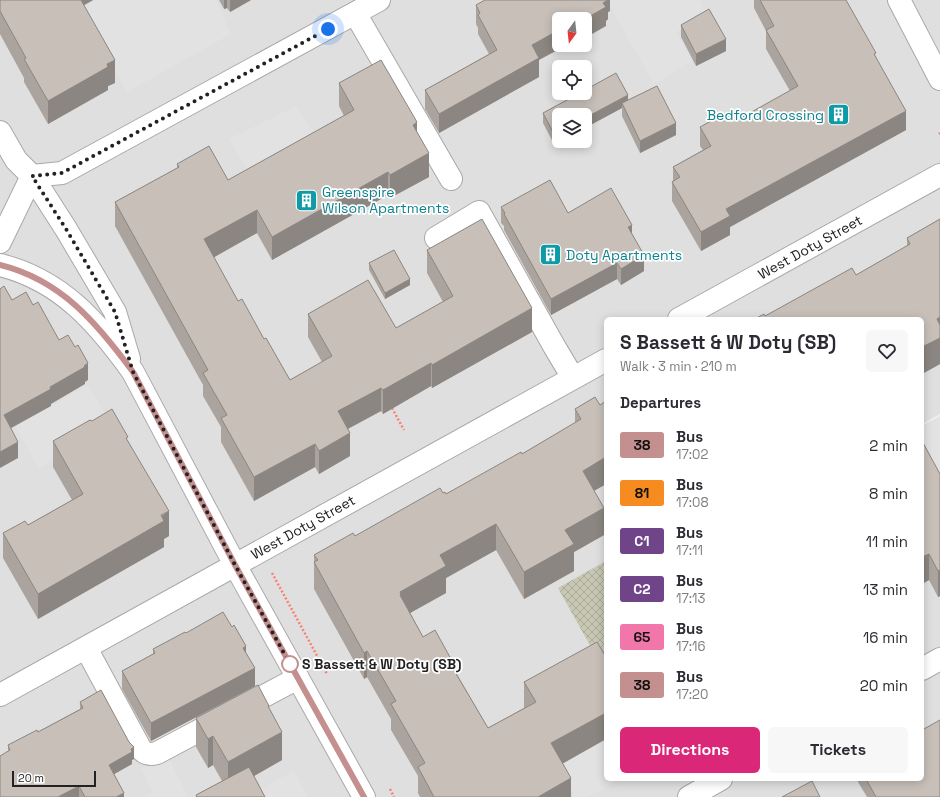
<!DOCTYPE html>
<meta charset="utf-8">
<style>
body{margin:0;font-family:"Space Grotesk",sans-serif;background:#f7f7f7;color:#2b2b33;height:100vh;display:flex;flex-direction:column;font-size:15px;white-space:nowrap}
*{box-sizing:border-box;margin:0}
p{font-size:13px;color:#7c7c81}
.icon{flex:none;width:22px;height:22px;fill:none;stroke:currentColor;stroke-width:2;stroke-linecap:round;stroke-linejoin:round}
.map{position:relative;flex:1;overflow:hidden}
.details{position:absolute;left:604px;top:317px;width:320px;height:464px;display:flex;flex-direction:column;background:#fff;border-radius:6px;box-shadow:0 2px 10px #0003}
.details>*{flex:none}
.badge{padding:0 8px;border-radius:3px;font-size:14px;line-height:26px}
.needle{width:26px;rotate:195deg}
.fabs{position:absolute;left:552px;top:12px;display:grid;gap:8px}
.fabs a{display:grid;place-items:center;width:40px;height:40px;border-radius:6px;background:#fff;box-shadow:0 2px 10px #0003;font-size:20px}
.scale{position:absolute;left:12px;bottom:10px;width:84px;box-sizing:border-box;padding-left:4px;border:2px solid #222;border-top:0;font-size:11px;line-height:14px;white-space:nowrap;color:#222;-webkit-text-stroke:3px #fff;paint-order:stroke}
.you{position:absolute;width:20px;height:20px;margin:-10px;border:3px solid #fff;border-radius:50%;background:#1a73e8;box-shadow:0 0 0 6px #1a73e833}
.map>.badge{position:absolute;translate:-50% -50%;box-shadow:0 0 0 2px #fff}
h2{padding:0 16px;font-size:15px;line-height:36px}
.round{display:grid;place-items:center;flex:none;width:42px;height:42px;border-radius:6px;background:#f7f7f7}
.summary{display:flex;align-items:center;justify-content:space-between;height:68px;padding:0 16px}
h1{font-size:19px;font-weight:700;line-height:30px}
.primary-button{display:flex;gap:8px;margin-top:auto;padding:8px 16px}
.primary-button a{flex:1;height:46px;border-radius:6px;background:#db2777;color:#fff;font-size:16px;font-weight:700;line-height:46px;text-align:center}
.primary-button a+a{background:#f7f7f7;color:#2b2b33}
ul{padding:0;list-style:none}
li{display:flex;align-items:center;gap:12px;height:48px;padding:0 16px}
li div{flex:1}
li b{display:block;font-size:15px}
li em{font-style:normal}
li .badge{min-width:44px;font-weight:700;text-align:center}
.map>svg:first-child{display:block}
</style>
<div class="map">
<svg width="940" height="797" viewBox="0 0 940 797">
<defs>
<pattern id="construction-cross-hatch" width="8" height="8" patternUnits="userSpaceOnUse"><rect width="8" height="8" fill="#c7c7b4"/><path d="M0 0l8 8M0 8l8-8" fill="none" stroke="#abab9a"/></pattern>
</defs>
<rect width="100%" height="100%" fill="#f2efe9"/>
<!-- residential -->
<path fill="#e0dfdf" fill-rule="evenodd" d="M0,0H940V414L922,424V319H606V779H922V454L940,487V797H0ZM559,19H585V45H559ZM559,67H585V93H559ZM559,115H585V141H559Z"/>
<!-- construction -->
<path fill="url(#construction-cross-hatch)" d="M606,561V674L558,588Z"/>
<!-- parking -->
<path fill="#e2e2e2" d="M95,0H216L231,34L127,92L80,8Z
M614,0H699L707,14L676,32L693,61L654,84L608,3Z
M296,106L323,148L257,185L229,139Z
M88,385L112,426L39,468L15,427Z
M940,416V477L922,445V426Z
M606,739V779H621L588,797H575L558,766Z
M167,755L188,797H144L153,792L141,768Z
M294,771L308,797H251L250,795Z"/>
<g fill="none" stroke-linecap="round" stroke-linejoin="round">
<defs>
<path id="minor" d="M899,0L940,79
M355,13L451,179
M0,132L16,160L32,176L66,229L115,312L129,359
M32,176L62,173L379,0
M436,238L479,212L554,346L573,378
M0,242L32,176
M0,265C61,280 98,323 133,372L235,565L364,797
M679,319L940,175
M86,648L140,748C145,754 149,755 157,753L298,678
M922,669L940,659
M0,695L606,360
M689,797L721,779"/>
</defs>
<!-- minor casing -->
<use href="#minor" stroke="#a9a9a9" stroke-width="24"/>
<!-- path -->
<path stroke="#fa8072" stroke-width="2.5" stroke-dasharray="2 2" stroke-linecap="butt" d="M939,134L940,133
M392,408L404,430
M272,573L327,674
M390,789L394,797"/>
<!-- minor -->
<use href="#minor" stroke="#fff" stroke-width="22"/>
</g>
<!-- wall -->
<path fill="#aba49e" d="M0,0H93L84,5L115,83L108,86V90L48,124L24,82V78L0,34Z
M219,0H251L230,12L227,8L224,9Z
M610,0V11L608,12V19L606,21V26L585,19H559L539,60V77L439,133L425,109V90L489,54L478,34V28L476,24V5Z
M754,0H846L876,57L906,130L730,227V235L701,251L672,201V182L673,181V167L703,150L700,146V127L739,119L790,91L766,49V31L754,8Z
M681,25L726,51L696,66L681,37Z
M339,83L417,132L429,177L390,198L388,195L272,260L257,233L213,257L238,301L264,339L290,380L322,362L308,337V314L396,328L443,302L427,273V250L532,332L432,388L431,386L383,414L381,411L348,429L350,456L319,474L315,467L254,501L221,442V427L203,396V385L115,226V202L177,168V164L228,180L344,116L339,106Z
M628,100L676,135L640,153L622,116V108L554,144L543,123V113Z
M501,207L568,213L632,235L644,271L621,285L617,279L551,315L504,230V226L501,223Z
M940,219V364L922,374V319L765,316L856,275L907,246V238Z
M369,263L410,285L385,299L369,270Z
M595,397L606,484L594,491L604,535L574,552V571L524,599L496,550L446,578V593L410,613L423,637L451,664L488,728L524,708V682L606,657V739L562,764L571,797H420L418,793V776L391,730V719L367,677L364,679L314,589V555L355,536L443,493L446,494L522,454L575,423V409Z
M92,421L128,441L169,536L164,539V547L38,619L3,558V533L28,525L72,500L53,467V441Z
M922,441L940,474V596L938,597L929,580L922,584Z
M186,633L246,652L255,686L151,741L122,689V671L153,654V649Z
M80,702L134,759L132,760V764L114,774L124,797H0L8,752V745L38,732L80,709Z
M269,709L282,760L254,776L265,797H196V795L222,781L213,765L208,768L196,747V718Z
M858,779H922L940,797H867L858,782Z"/>
<!-- shaded-wall -->
<path fill="#8b8681" d="M74,0H93L74,11Z
M224,0H227V8L224,9Z
M230,0H251L230,12Z
M605,0H610V11L608,12V19L606,21V26L585,38V19L603,3Z
M559,30V45H567L539,60V77L439,133V114L532,45Z
M726,39V51L696,66V54Z
M115,60V83L108,86V90L48,124V101L107,64Z
M628,95V105L622,103V108L585,128V118Z
M906,111V130L730,227V235L701,251V232L726,209Z
M417,122V145L413,125Z
M676,123V135L640,153V141Z
M559,131V141L554,144V134Z
M429,153V177L390,198V175Z
M388,172V195L272,260V237Z
M257,210V233L204,263V239Z
M632,225V241L628,227Z
M644,255V271L621,285V269Z
M617,263V279L551,315V299Z
M410,279V285L385,299V293Z
M532,308V332L432,388V365Z
M940,317V364L922,374V347L937,319Z
M88,363V380L85,382V384L51,404V406L4,432V415L50,387Z
M431,363V386L383,414V390Z
M381,388V411L338,434V411Z
M350,433V456L319,474V451Z
M18,442V458L0,468V452Z
M315,444V467L254,501V477Z
M606,457V484L583,497V471Z
M604,508V535L574,552V571L524,599V572L565,530Z
M169,511V536L164,539V547L38,619V594Z
M496,524V550L446,578V593L401,618L400,592L440,555Z
M929,554V580L922,584V557Z
M940,570V596L938,597V571Z
M246,646V664L243,648Z
M367,651V677L364,679V653Z
M255,668V686L151,741V723Z
M606,713V739L551,770V743Z
M282,732V760L228,791V762Z
M213,736V765L208,768V739Z
M134,747V759L132,760V764L109,777V765Z
M571,778V797H538Z
M79,786V797H58Z
M124,793V797H116Z"/>
<!-- building -->
<path fill="#c7bfb8" stroke="#8b8681" d="M0,0H81L115,60L107,64L108,67L48,101L24,59L26,58L0,11Z
M485,0H608L603,3L606,7L585,19H559V30L532,45L539,58L439,114L425,90L497,50L478,15L480,13L476,5Z
M760,0H846L876,53L874,54L906,111L726,209L730,216L701,232L672,182L680,177L673,167L711,146L700,127L733,109L739,119L798,86L766,30L774,26Z
M709,9L726,39L696,54L681,25Z
M381,60L417,122L413,125L429,153L390,175L388,172L272,237L257,210L204,239L238,301L242,299L264,339L266,338L290,380L332,356L308,314L368,280L396,328L453,296L427,250L482,219L532,308L432,365L431,363L383,390L381,388L338,411L350,433L319,451L315,444L254,477L221,418L227,415L203,373L208,370L115,202L179,167L177,164L209,146L228,180L354,110L339,83Z
M616,73L628,95L585,118V115H559V131L554,134L543,113L580,93H585V90Z
M657,86L676,123L640,141L622,103Z
M550,180L568,213L611,188L632,225L628,227L644,255L621,269L617,263L551,299L504,214L505,213L501,207Z
M940,219V317L937,319L940,325V338L922,347V319H755L764,314L765,316L852,268L856,275L910,244L907,238Z
M394,250L410,279L385,293L369,263Z
M4,286L12,300L26,292L33,305L38,302L59,340L68,335L75,347L78,345L88,363L84,366L85,367L50,387L51,389L4,415L18,442L0,452V289Z
M595,397L600,405L606,401V457L583,471L604,508L565,530L574,544L524,572L496,524L440,555L446,566L400,592L401,594L400,595L423,637L435,630L451,659L448,660L488,728L536,702L524,682L597,642L606,657V713L551,743L571,778L538,797H434L418,767L425,763L391,704L396,701L367,651L364,653L314,562L318,560L314,555L353,533L355,536L440,488L443,493L445,492L446,494L521,452L522,454L581,419L575,409Z
M112,409L128,437L126,438L169,511L161,515L164,521L38,594L3,533L25,521L28,525L83,494L53,441L90,420L92,421Z
M922,441L940,474V570L938,571L929,554L922,557Z
M223,612L232,627L234,625L246,646L243,648L255,668L151,723L122,671L155,653L153,649L185,632L186,633Z
M258,685L269,706H268L282,732L228,762L213,736L208,739L196,718Z
M101,690L129,742L134,747L131,749L132,752L109,765L124,793L116,797H85L79,786L58,797H0V756L10,750L8,745L37,730L38,732L83,708L80,702Z
M940,720V797H876L866,779H922V730Z
M249,767L265,797H197L196,795Z
M812,781L820,797H782Z"/>
<g fill="none" stroke-linecap="round" stroke-linejoin="round">
<defs>
<path id="line" d="M0,265C61,280 97,323 133,372L235,565L364,797"/>
</defs>
<!-- line casing -->
<use href="#line" stroke="#fff" stroke-width="9"/>
<!-- line -->
<use href="#line" stroke="#c48f8f" stroke-width="6"/>
<!-- walk -->
<path stroke="#222" stroke-width="4" stroke-dasharray="0 7.2" d="M290,664L235,565L133,372L115,312L66,229L32,176L62,173L328,29"/>
</g>
<!-- icons -->
<defs>
<symbol id="building-square" viewBox="-11 -11 22 22"><rect x="-9" y="-9" width="18" height="18" rx="4" fill="#0f9aa8" stroke="#fff"/><path d="M-4-6H4V6H1V3H-1V6H-4ZM-2.5-4.3h1.7v1.8h-1.7ZM.8-4.3h1.7v1.8H.8ZM-2.5-1h1.7V.8h-1.7ZM.8-1h1.7V.8H.8Z" fill="#fff"/></symbol>
</defs>
<g fill-rule="evenodd">
<use href="#building-square" x="826" y="102" width="25" height="25"/>
<use href="#building-square" x="294" y="188" width="25" height="25"/>
<use href="#building-square" x="538" y="242" width="25" height="25"/>
</g>
<!-- markers -->
<circle fill="#fff" stroke="#c48f8f" stroke-width="2" cx="290" cy="664" r="8"/>
<g text-anchor="middle" stroke-width="3.5" stroke-linejoin="round" paint-order="stroke">
<!-- culture labels -->
<g font-size="14" fill="#0d838f" stroke="#fff" text-anchor="start">
<text x="824" y="120" text-anchor="end">Bedford Crossing</text>
<text x="322" y="197">Greenspire<tspan x="322" dy="16">Wilson Apartments</tspan></text>
<text x="566" y="260">Doty Apartments</text>
</g>
<!-- street labels -->
<g font-size="14" fill="#222" stroke="#fff">
<text transform="translate(810 247) rotate(-29)" y="5">West Doty Street</text>
<text transform="translate(303 527) rotate(-29)" y="5">West Doty Street</text>
</g>
<!-- stop labels -->
<g font-size="14" font-weight="bold" fill="#222" stroke="#fff" text-anchor="start">
<text x="302" y="669">S Bassett &amp; W Doty (SB)</text>
</g>
</g>
</svg>
<div class="fabs">
<a><svg class="needle" viewBox="-14 -14 28 28"><path d="M0-13l5 13h-10z" fill="#e53935"/><path d="M0 13l5-13h-10z" fill="#7c7c81"/></svg></a>
<a><svg class="icon" aria-label="locate" viewBox="0 0 24 24"><circle cx="12" cy="12" r="6"/><path d="M12 2v4M12 18v4M2 12h4M18 12h4"/></svg></a>
<a><svg class="icon" aria-label="layers" viewBox="0 0 24 24"><path d="M12 4l9 5-9 5-9-5zM3 14l9 5 9-5"/></svg></a>
</div>
<div class="scale">20 m</div>
<div class="you" style="left:328px;top:29px"></div>
<section class="details">
<div class="summary"><div><h1>S Bassett &amp; W Doty (SB)</h1><p>Walk · 3 min · 210 m</p></div><a class="round"><svg class="icon" aria-label="heart" viewBox="0 0 24 24"><path d="M12 20l-8-8c-3-5 5-10 8-4 3-6 11-1 8 4z"/></svg></a></div>
<h2>Departures</h2>
<ul>
<li><span class="badge" style="background:#c48f8f;color:#111">38</span><div><b>Bus</b><p>17:02</p></div><em>2 min</em></li>
<li><span class="badge" style="background:#f68b1f;color:#111">81</span><div><b>Bus</b><p>17:08</p></div><em>8 min</em></li>
<li><span class="badge" style="background:#704489;color:#fff">C1</span><div><b>Bus</b><p>17:11</p></div><em>11 min</em></li>
<li><span class="badge" style="background:#704489;color:#fff">C2</span><div><b>Bus</b><p>17:13</p></div><em>13 min</em></li>
<li><span class="badge" style="background:#f177aa;color:#111">65</span><div><b>Bus</b><p>17:16</p></div><em>16 min</em></li>
<li><span class="badge" style="background:#c48f8f;color:#111">38</span><div><b>Bus</b><p>17:20</p></div><em>20 min</em></li>
</ul>
<div class="primary-button"><a>Directions</a><a>Tickets</a></div>
</section>
</div>
